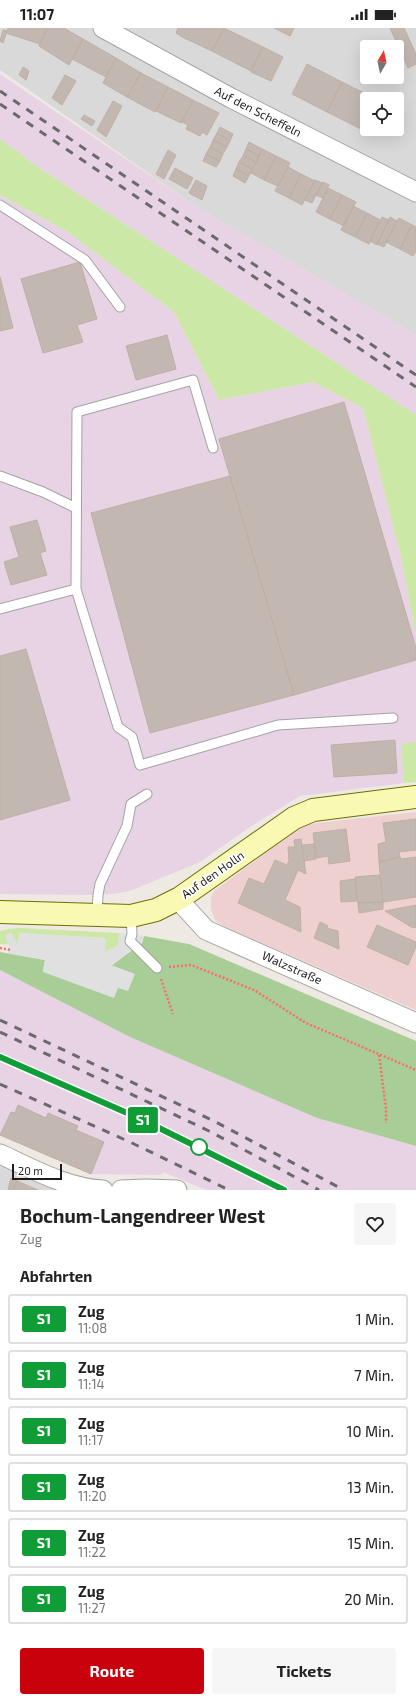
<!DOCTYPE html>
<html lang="de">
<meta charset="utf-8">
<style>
body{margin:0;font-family:"Exo 2",sans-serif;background:#f6f6f6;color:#222;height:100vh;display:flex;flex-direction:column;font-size:15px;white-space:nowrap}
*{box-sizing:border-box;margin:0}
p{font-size:13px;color:#767676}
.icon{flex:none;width:22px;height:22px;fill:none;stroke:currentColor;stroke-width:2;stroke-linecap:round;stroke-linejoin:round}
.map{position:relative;height:1162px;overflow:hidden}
.side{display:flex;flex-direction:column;background:#fff;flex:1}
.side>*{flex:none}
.badge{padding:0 8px;border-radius:3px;font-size:14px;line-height:26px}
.needle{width:26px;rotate:9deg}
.tools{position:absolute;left:360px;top:12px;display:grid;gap:8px}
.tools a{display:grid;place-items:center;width:44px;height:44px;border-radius:4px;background:#fff;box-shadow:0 4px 16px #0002;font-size:20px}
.scale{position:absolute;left:12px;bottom:10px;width:50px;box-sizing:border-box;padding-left:4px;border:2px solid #1c1c1c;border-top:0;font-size:11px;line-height:14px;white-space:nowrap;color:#1c1c1c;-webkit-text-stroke:3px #fff;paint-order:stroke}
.map>.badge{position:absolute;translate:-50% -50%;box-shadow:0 0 0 2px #fff}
h2{padding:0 20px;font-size:15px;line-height:36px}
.round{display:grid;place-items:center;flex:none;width:42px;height:42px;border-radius:4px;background:#f6f6f6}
.overview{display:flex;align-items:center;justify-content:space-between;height:68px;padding:0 20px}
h1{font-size:19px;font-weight:700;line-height:30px}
.primary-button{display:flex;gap:8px;margin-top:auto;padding:8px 20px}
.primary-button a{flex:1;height:46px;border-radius:4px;background:#c8010c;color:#fff;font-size:16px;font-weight:700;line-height:46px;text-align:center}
.primary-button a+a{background:#f6f6f6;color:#222}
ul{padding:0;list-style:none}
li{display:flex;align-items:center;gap:12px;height:50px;margin:0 8px 6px;padding:0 12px;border:2px solid #e0e0e0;border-radius:4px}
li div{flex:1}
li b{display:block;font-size:15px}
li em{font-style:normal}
li .badge{min-width:44px;font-weight:700;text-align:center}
.status{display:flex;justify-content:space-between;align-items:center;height:28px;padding:0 20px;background:#fff;direction:ltr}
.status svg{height:11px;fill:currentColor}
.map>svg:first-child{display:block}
</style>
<div class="status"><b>11:07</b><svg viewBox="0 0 49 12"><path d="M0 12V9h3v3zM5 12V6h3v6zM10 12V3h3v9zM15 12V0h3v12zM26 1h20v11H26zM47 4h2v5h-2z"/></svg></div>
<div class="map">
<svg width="416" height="1162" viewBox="0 0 416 1162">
<rect width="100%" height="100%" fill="#eee9e2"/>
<!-- residential -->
<path fill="#dad9d9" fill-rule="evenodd" d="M0,0H416V307L197,179L0,42ZM367,19H397V49H367ZM367,71H397V101H367Z
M0,1134L65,1162H0Z"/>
<!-- commercial -->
<path fill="#efd0d1" d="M416,784V982L225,899L215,892L211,881V869L214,863L300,800L309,796Z"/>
<!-- industrial -->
<path fill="#e7d3e4" d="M0,46L197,179L416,307V387L39,140L0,111Z
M0,167L68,204L174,284L219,372L313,354L363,380L401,529L416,607V714L401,716L404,755L300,768L250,799L200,834L130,863L113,866L90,867L0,866Z
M0,942L130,1009L317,1090L416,1118V1162H206L163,1144L161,1147L91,1146L0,1107Z"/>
<!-- grass -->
<path fill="#cbe8a7" d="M0,111L39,140L416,387V607L401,529L363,380L313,354L219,372L174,284L68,204L0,167Z
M416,714V754L404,755L401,716Z
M19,900L119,905V917L105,924V910L19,905L18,917L0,916V903L8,901Z"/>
<!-- forest -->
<path fill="#a9cd96" d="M144,908L189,916L416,1013V1118L317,1090L130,1009L0,942V924L45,932L43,943L111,938L142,915Z"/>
<!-- parking -->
<path fill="#e0e0e0" d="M11,904L18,917L19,905L106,910L105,924L118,917L119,905L144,908L142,915L111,937L135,946L128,963L118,960L114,970L43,944L45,932L8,925L9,917L5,908Z"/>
<!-- building -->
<path fill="#c2b8b1" stroke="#bfafa4" d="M8,0H47L40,16L6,5Z
M47,0H64L83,11L69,37L39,18Z
M178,0H224L212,23L182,9L176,5Z
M224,0L263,19L251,43L212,23Z
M274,0H294L290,8Z
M390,0H404L416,26V36L408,40Z
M3,2L7,3L3,15L0,13Z
M83,11L116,30L106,49L72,31Z
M263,19L283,29L271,53L251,44Z
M116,30L141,45L127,69L103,55Z
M307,36L342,54L327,84L292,66Z
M23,39L29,43L26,52L19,47Z
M141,45L168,59L155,84L127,69Z
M65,47L76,53L62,77L52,70Z
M342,54L376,71H367V89L361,101L327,84Z
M168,59L193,72L181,95L156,83Z
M193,72L219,85L207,107L202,104L200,108L186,101L188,97L182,94Z
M113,73L122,78L106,109L97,102Z
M84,87L95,93L92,98L81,91Z
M220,99L233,106L230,113L217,105Z
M217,105L230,113L227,119L213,112Z
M213,112L227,119L223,126L210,119Z
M249,114L262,121L259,128L246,121Z
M210,119L223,126L220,133L206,126Z
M246,121L259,128L256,134L243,128Z
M262,121L276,128L264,152L251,145Z
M168,122L176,127L164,151L156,146Z
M206,126L220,133L216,139L203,133Z
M243,128L256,134L252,141L239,134Z
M276,128L290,135L278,158L264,152Z
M239,134L252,141L249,148L236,141Z
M288,139L301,146L289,170L275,163Z
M175,140L193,150L187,161L169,151Z
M236,141L249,148L245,155L233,148Z
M301,146L315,153L302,177L289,170Z
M196,152L207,158L202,172L189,165Z
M315,152L322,155L312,175L305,172Z
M323,154L329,157L323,170L316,167Z
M328,160L342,167L330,191L316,184Z
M342,167L356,174L344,198L330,191Z
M353,178L367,185L355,209L341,202Z
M367,185L380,192L369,216L355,209Z
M382,189L389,192L377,217L370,213Z
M390,189L397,193L384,219L377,216Z
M399,190L412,197L400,221L386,214Z
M412,197L416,199V223L413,228L400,221Z
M80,234L97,291L77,297L83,314L43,325L21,251Z
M0,249L13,300L0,303Z
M167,307L176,341L136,352L126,318Z
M344,374L416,620V632L294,667L219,411Z
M230,448L294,667L150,705L91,485Z
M37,492L46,523L40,525L47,547L11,557L4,534L19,529L10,499Z
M26,621L70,772L0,792V628Z
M395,712L397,745L334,749L331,717Z
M416,791V822L399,824L400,829L379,834L378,816L386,814L383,795Z
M346,801L350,833L329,836L328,828L316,830L313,805Z
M301,811L306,846L298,842L285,872L300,879L301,904L238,875L249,850L264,856L275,832L287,837L289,833L288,819H295L294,812Z
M314,816L316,831L304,833L302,817Z
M400,829L401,831L416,829V869L383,874L379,834Z
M380,847L383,874L358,875L355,849Z
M355,851L357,873L341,874L340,853Z
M383,874V881L359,885L358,875Z
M416,877V899L413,900L385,883Z
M320,894L328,898L327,900L338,903L339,921L314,910Z
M377,897L416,914V919L408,937L367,919Z
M18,1077L46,1090L48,1085L78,1098L76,1102L104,1114L91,1146L0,1107L11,1084L15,1085Z
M11,1150L17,1153L13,1162H8Z
M17,1153L38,1162H13Z"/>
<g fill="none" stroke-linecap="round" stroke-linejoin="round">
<defs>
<path id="lane" d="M0,177L85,232L120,279
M0,448L43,464L76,480
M76,561L77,384L193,352L213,420
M0,581L76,561L118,699L132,709L140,737L278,697L393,690
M97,887L98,867L100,856L127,798L131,776L147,766
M131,888L132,906L130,913L157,940"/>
<path id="street" d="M103,0L231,70L416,164
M180,870L184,878L206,902L416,995
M0,1126C33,1141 66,1160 103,1162
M121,1162L146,1161L177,1162"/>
<path id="secondary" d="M0,884L131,888L156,882L180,870L294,790L313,782L416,769"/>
</defs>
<!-- lane casing -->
<use href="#lane" stroke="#a3a3a3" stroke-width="11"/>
<!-- street casing -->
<use href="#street" stroke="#a3a3a3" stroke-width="21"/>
<!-- secondary casing -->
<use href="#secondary" stroke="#6c7105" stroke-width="24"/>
<!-- path -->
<path stroke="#f96e67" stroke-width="2.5" stroke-dasharray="2 2" stroke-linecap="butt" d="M0,920L11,922
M169,939L191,937L254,962L306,995L416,1042
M161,951L173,986
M379,1027L386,1081V1095"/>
<!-- lane -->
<use href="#lane" stroke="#fff" stroke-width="9"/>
<!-- street -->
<use href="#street" stroke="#fff" stroke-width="19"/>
<!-- secondary -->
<use href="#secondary" stroke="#f9f9b4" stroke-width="22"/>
<!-- rail -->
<path stroke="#6a6a6a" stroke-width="3" stroke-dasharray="8 8" stroke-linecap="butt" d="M0,63L416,347
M0,76L416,359
M0,992L214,1093L344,1162
M0,1004L209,1103L319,1162
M0,1029L143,1092L284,1162
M0,1056L132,1115L229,1162"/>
</g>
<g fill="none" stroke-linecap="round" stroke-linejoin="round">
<defs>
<path id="line" d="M0,1029L143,1092L284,1162"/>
</defs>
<!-- line casing -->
<use href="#line" stroke="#fff" stroke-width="9"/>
<!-- line -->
<use href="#line" stroke="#109c37" stroke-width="6"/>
</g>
<!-- markers -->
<circle fill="#fff" stroke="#109c37" stroke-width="2" cx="199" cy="1119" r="8"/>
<g text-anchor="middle" stroke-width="3.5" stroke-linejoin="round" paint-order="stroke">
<!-- street labels -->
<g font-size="12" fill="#1c1c1c" stroke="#fff">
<text transform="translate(258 84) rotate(27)" y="4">Auf den Scheffeln</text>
<text transform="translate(213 847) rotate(-35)" y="4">Auf den Holln</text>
<text transform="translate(292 940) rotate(24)" y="4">Walzstraße</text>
</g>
</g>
</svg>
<div class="tools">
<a><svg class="needle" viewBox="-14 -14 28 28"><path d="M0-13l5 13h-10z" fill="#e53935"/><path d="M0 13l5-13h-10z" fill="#767676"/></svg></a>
<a><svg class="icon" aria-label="locate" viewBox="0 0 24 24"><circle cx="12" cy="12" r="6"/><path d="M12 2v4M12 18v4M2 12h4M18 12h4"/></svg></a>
</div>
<div class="scale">20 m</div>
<b class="badge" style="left:143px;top:1092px;background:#109c37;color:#fff">S1</b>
</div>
<section class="side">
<div class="overview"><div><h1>Bochum-Langendreer West</h1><p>Zug</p></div><a class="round"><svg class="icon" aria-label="heart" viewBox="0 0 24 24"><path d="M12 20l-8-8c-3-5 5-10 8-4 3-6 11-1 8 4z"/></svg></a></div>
<h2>Abfahrten</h2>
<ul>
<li><span class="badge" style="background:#109c37;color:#fff">S1</span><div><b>Zug</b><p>11:08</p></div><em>1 Min.</em></li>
<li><span class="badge" style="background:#109c37;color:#fff">S1</span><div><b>Zug</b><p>11:14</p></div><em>7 Min.</em></li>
<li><span class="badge" style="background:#109c37;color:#fff">S1</span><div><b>Zug</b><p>11:17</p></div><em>10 Min.</em></li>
<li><span class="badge" style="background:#109c37;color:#fff">S1</span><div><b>Zug</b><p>11:20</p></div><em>13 Min.</em></li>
<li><span class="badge" style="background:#109c37;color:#fff">S1</span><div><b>Zug</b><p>11:22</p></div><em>15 Min.</em></li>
<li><span class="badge" style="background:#109c37;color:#fff">S1</span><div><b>Zug</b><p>11:27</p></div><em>20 Min.</em></li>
</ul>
<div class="primary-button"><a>Route</a><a>Tickets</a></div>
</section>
